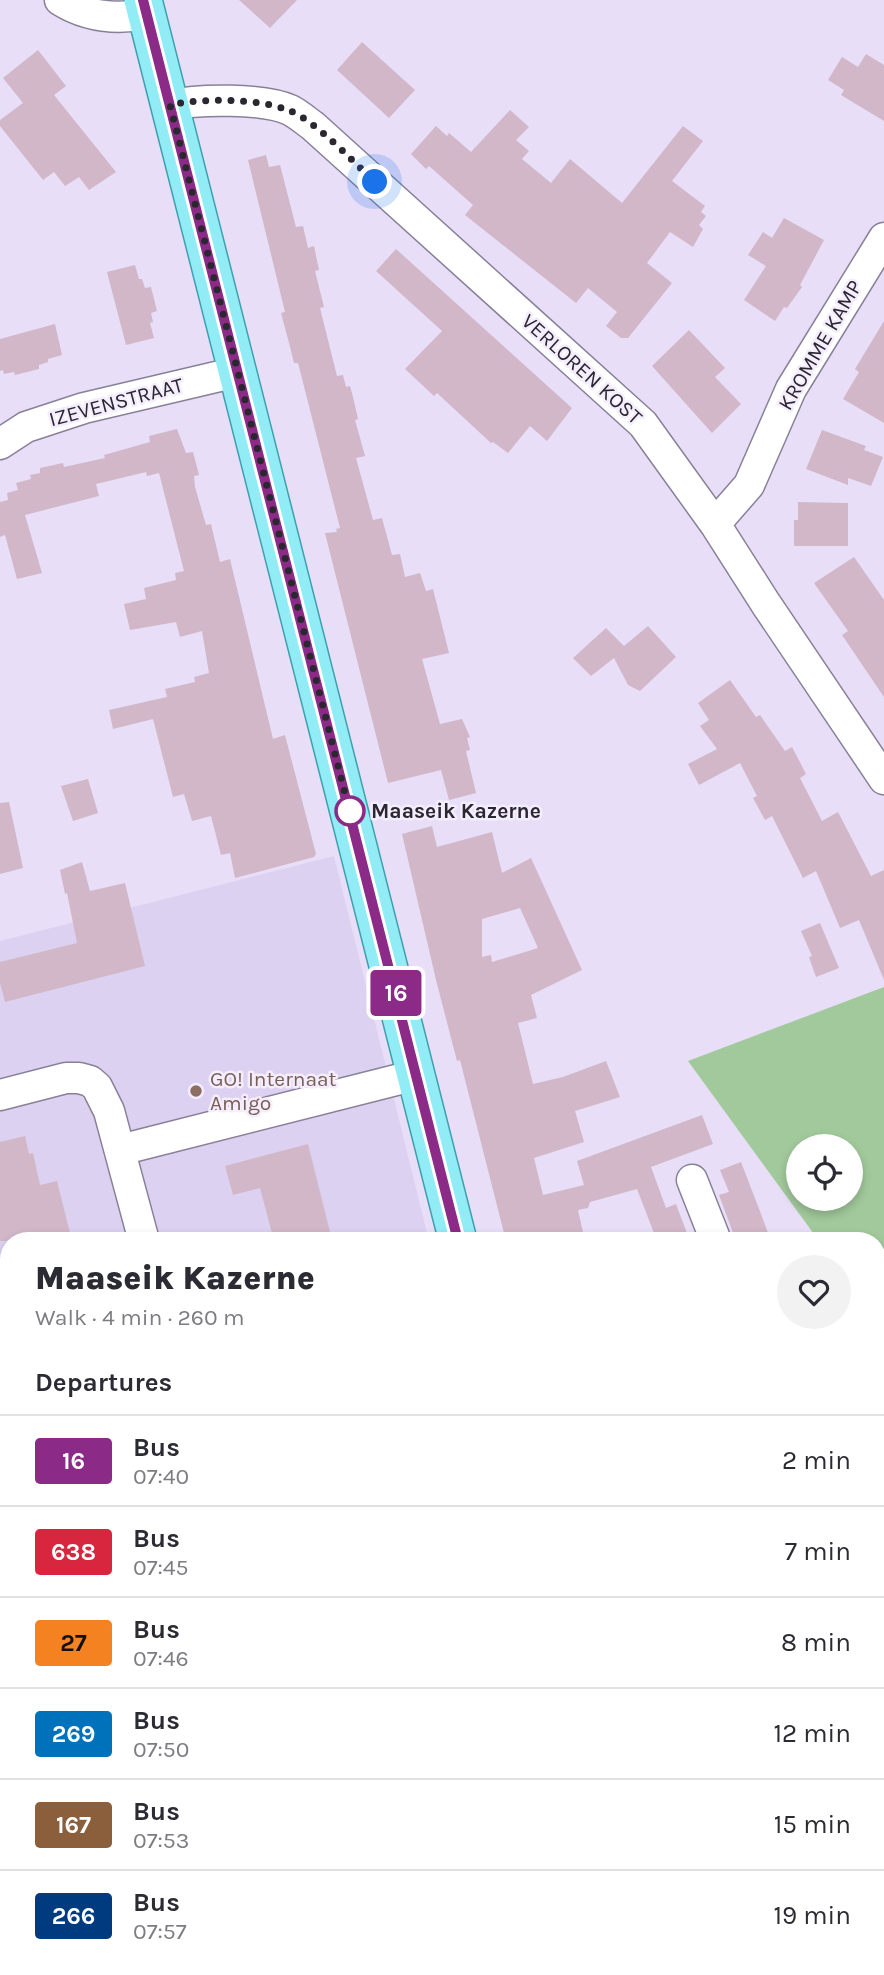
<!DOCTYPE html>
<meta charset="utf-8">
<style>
body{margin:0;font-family:Karla,sans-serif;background:#f2f2f3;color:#2b2b33;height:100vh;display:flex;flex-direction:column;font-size:26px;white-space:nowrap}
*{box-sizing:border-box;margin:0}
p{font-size:23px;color:#7c7c81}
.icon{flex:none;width:38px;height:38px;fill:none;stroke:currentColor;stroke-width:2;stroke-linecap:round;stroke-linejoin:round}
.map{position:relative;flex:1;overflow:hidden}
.panel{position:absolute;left:0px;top:1232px;width:886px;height:744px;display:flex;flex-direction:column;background:#fff;border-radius:28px 28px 0 0;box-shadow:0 4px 10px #0003}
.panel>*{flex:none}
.badge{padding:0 14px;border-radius:5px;font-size:24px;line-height:46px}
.fabs{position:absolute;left:786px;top:1134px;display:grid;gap:14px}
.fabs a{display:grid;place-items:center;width:77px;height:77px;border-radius:50%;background:#fff;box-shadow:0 4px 10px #0003;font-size:35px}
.you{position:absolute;width:35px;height:35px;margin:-18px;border:5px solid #fff;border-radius:50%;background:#1a73e8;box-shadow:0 0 0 10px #1a73e833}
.map>.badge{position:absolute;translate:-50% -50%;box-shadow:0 0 0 4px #fff}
h2{padding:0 35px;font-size:26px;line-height:63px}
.round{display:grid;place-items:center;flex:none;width:74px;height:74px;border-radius:37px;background:#f2f2f3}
.head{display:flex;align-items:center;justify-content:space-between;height:119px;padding:0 35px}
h1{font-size:33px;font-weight:800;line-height:52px}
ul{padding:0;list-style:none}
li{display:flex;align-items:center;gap:21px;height:91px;padding:0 35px;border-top:2px solid #e1e1e2}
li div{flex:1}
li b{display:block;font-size:26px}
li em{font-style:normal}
li .badge{min-width:77px;font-weight:700;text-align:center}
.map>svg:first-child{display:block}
</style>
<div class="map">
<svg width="884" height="1975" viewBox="0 0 884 1975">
<rect width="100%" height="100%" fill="#e8def8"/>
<!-- built -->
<path fill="#ddd1f2" d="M334,856L429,1241H9V1424L0,1428V941Z"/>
<!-- green -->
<path fill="#a2c99c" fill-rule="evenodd" d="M884,987V1330L877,1320V1241H819L688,1061ZM798,1146H850V1199H798Z"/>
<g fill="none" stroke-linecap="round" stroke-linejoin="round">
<!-- stream -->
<path stroke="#5883a0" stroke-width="7" d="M0,1800L9,1819
M112,1967L118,1975"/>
</g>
<!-- building -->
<path fill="#d1b7c8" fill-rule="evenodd" d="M239,0H297L270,28Z
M362,42L415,90L389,118L337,70Z
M38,50L66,86L54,95L116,172L89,190L79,177L65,186L54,172L43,180L0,126V120L23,103L3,78Z
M866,54L884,65V121L841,95L844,90L828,80L842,57L858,67Z
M510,110L529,127L516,140L529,151L522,159L551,183L570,159L622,203L683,126L703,141L672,181L705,206L701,212L706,216L699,225L703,229L693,247L670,232L647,263L672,283L628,338H621L606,326L617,312L588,288L576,303L465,215L473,205L429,166L426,169L411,154L436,126L447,136L449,133L471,152Z
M266,155L269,167L280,165L296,227L303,226L308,248L314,246L319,270L315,271L324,307L320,308L337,376L343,375L346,387L350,386L353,397L358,419L355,420L365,456L356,458L373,520L382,518L392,555L400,554L405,577L420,573L426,591L433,589L449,653L422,659L440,724L462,719L470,737L467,738L470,750L466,751L476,793L449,800L441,770L388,783L325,533L337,532L336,529L340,528L298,363H294L288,339L281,313L285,312L248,160Z
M784,218L824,240L800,285L802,287L787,308L784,307L775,321L744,300L766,266L748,255L763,232L772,238Z
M396,249L572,408L547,441L530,426L508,453L493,442L491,443L437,393L434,396L405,369L442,331L376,271Z
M135,265L139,279H142L145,288L151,287L157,311L151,313L153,322L150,323L154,338L126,345L107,272Z
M884,321V423L843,399L859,372L855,369Z
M55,324L62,355L48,359V362L39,365V369L15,375L14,372L4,374L3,370L0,371V339Z
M689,330L725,368L715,377L741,404L712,433L652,366Z
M177,429L186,453L193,452L199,475L194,476L195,487L206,525L211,524L220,562L230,559L273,739L285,735L316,854L314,857L235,878L230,853L221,855L211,816L192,821L184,794L173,797L153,719L113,729L109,710L167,697L165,689L195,682L194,677L209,673L202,631L180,637L176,622L130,630L124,604L146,599L144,588L176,580L175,573L184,571L159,473L147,476L146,472L96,484L99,496L25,515L42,573L17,579L5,535L0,537V502L8,500L7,493L18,490L16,483L31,479L30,475L40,473V468L63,463L64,467L105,458L104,455L150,442L149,436Z
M822,430L866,446L864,450L883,457L871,486L848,478V485L806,469Z
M798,502L848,503V546H794V520H798Z
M854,557L884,600V697L842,635L848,631L814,583Z
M648,626L676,657L640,691L628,685L614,658L591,676L573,658L606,628L624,646Z
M730,680L756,717L760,715L785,751L792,747L806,774L800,778L822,821L838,812L871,876L884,870V980L859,920L840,928L816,871L803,878L772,816L765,820L753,798L757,796L740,763L699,785L688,764L717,749L700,726L709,720L698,703Z
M88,779L98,813L73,821L61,786Z
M9,802L23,868L0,874V803Z
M432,826L437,847L492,832L502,873L531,858L582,970L531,995L537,1018L518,1023L533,1084L563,1077L606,1061L620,1097L575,1111L584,1142L534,1158L543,1195L584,1185L577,1161L702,1115L713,1144L651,1167L666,1208L676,1204L690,1241H657L637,1189L590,1202L588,1208L578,1210L585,1241H506L460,1060L457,1061L436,980L402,834ZM520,908L538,948L492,962L491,955L482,957V919Z
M82,862L90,891L125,883L145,966L5,1002L0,983V962L77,943L67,893L65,894L60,870Z
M820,923L839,968L816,977L809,957L812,956L801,931Z
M25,1136L29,1154L33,1153L40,1185L57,1181L72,1241H0V1142Z
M308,1144L330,1232L297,1241H274L260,1188L233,1195L225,1166Z
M741,1162L761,1214L771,1241H736L719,1195L729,1192L720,1170Z"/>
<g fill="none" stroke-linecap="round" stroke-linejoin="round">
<defs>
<path id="minor" d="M60,0C87,17 115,20 147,14
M170,105C199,99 263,98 290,110C298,114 306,121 313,126L643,424L715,524L766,604L884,779
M0,444L26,427L84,408L237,372
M715,524L749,485L791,389L884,238
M0,1095L66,1078H79L90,1081L97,1087L109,1111L144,1241
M120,1150L416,1075
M692,1180L716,1241
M0,1385L9,1383
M877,1407L884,1401
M877,1695L884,1688
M754,1967L757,1975"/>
<path id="major" d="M143,0L458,1241
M587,1967V1975"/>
</defs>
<!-- minor casing -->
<use href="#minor" stroke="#898098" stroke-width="33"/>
<!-- major casing -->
<use href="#major" stroke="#3e9fad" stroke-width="40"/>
<!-- minor -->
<use href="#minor" stroke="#fff" stroke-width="30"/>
<!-- major -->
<use href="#major" stroke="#92ecf6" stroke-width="37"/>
</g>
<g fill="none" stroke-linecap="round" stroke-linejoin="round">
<defs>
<path id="line" d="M143,0L458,1241"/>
</defs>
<!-- line casing -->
<use href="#line" stroke="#fff" stroke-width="16"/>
<!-- line -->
<use href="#line" stroke="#8c2b87" stroke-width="10"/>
<!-- walk -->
<path stroke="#2b2731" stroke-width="7" stroke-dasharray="0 12.6" d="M350,811V813L170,105C203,98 256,98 288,110C314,119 353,162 375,182"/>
</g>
<!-- markers -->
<circle fill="#fff" stroke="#8c2b87" stroke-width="3.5" cx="350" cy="811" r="14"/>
<circle fill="#8d6e63" stroke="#f4edfd" stroke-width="2.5" cx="196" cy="1091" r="7"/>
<g text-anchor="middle" stroke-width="5" stroke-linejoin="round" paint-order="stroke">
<!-- street labels -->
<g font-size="21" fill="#2b2731" stroke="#f4edfd">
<text transform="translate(820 345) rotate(-60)" y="7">KROMME KAMP</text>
<text transform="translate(582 369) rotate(42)" y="7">VERLOREN KOST</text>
<text transform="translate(116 402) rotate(-15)" y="7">IZEVENSTRAAT</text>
</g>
<!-- stop labels -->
<g font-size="21" font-weight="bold" fill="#2b2731" stroke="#f4edfd" text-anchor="start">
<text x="371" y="818">Maaseik Kazerne</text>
</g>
<!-- education labels -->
<g font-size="21" fill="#785e54" stroke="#f4edfd" text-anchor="start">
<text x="210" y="1086">GO! Internaat<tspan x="210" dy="24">Amigo</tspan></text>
</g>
</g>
</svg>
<div class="fabs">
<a><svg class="icon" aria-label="locate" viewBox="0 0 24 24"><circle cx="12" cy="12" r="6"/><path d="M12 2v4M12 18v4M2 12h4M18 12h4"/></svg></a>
</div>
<div class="you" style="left:375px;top:182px"></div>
<b class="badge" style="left:396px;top:993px;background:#8c2b87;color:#fff">16</b>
<section class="panel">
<div class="head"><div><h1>Maaseik Kazerne</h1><p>Walk · 4 min · 260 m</p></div><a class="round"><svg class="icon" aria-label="heart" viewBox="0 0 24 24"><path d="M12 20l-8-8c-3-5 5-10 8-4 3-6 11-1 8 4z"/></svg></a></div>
<h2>Departures</h2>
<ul>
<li><span class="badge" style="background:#8c2b87;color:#fff">16</span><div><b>Bus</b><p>07:40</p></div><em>2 min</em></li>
<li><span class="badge" style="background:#d7263d;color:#fff">638</span><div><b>Bus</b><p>07:45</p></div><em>7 min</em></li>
<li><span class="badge" style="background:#f58220;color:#111">27</span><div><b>Bus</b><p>07:46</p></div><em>8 min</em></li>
<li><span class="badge" style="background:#0072bc;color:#fff">269</span><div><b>Bus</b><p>07:50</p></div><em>12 min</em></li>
<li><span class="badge" style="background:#8b5e3c;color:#fff">167</span><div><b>Bus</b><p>07:53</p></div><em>15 min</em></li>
<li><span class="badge" style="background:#003b80;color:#fff">266</span><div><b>Bus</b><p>07:57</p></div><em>19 min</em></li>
</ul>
</section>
</div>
